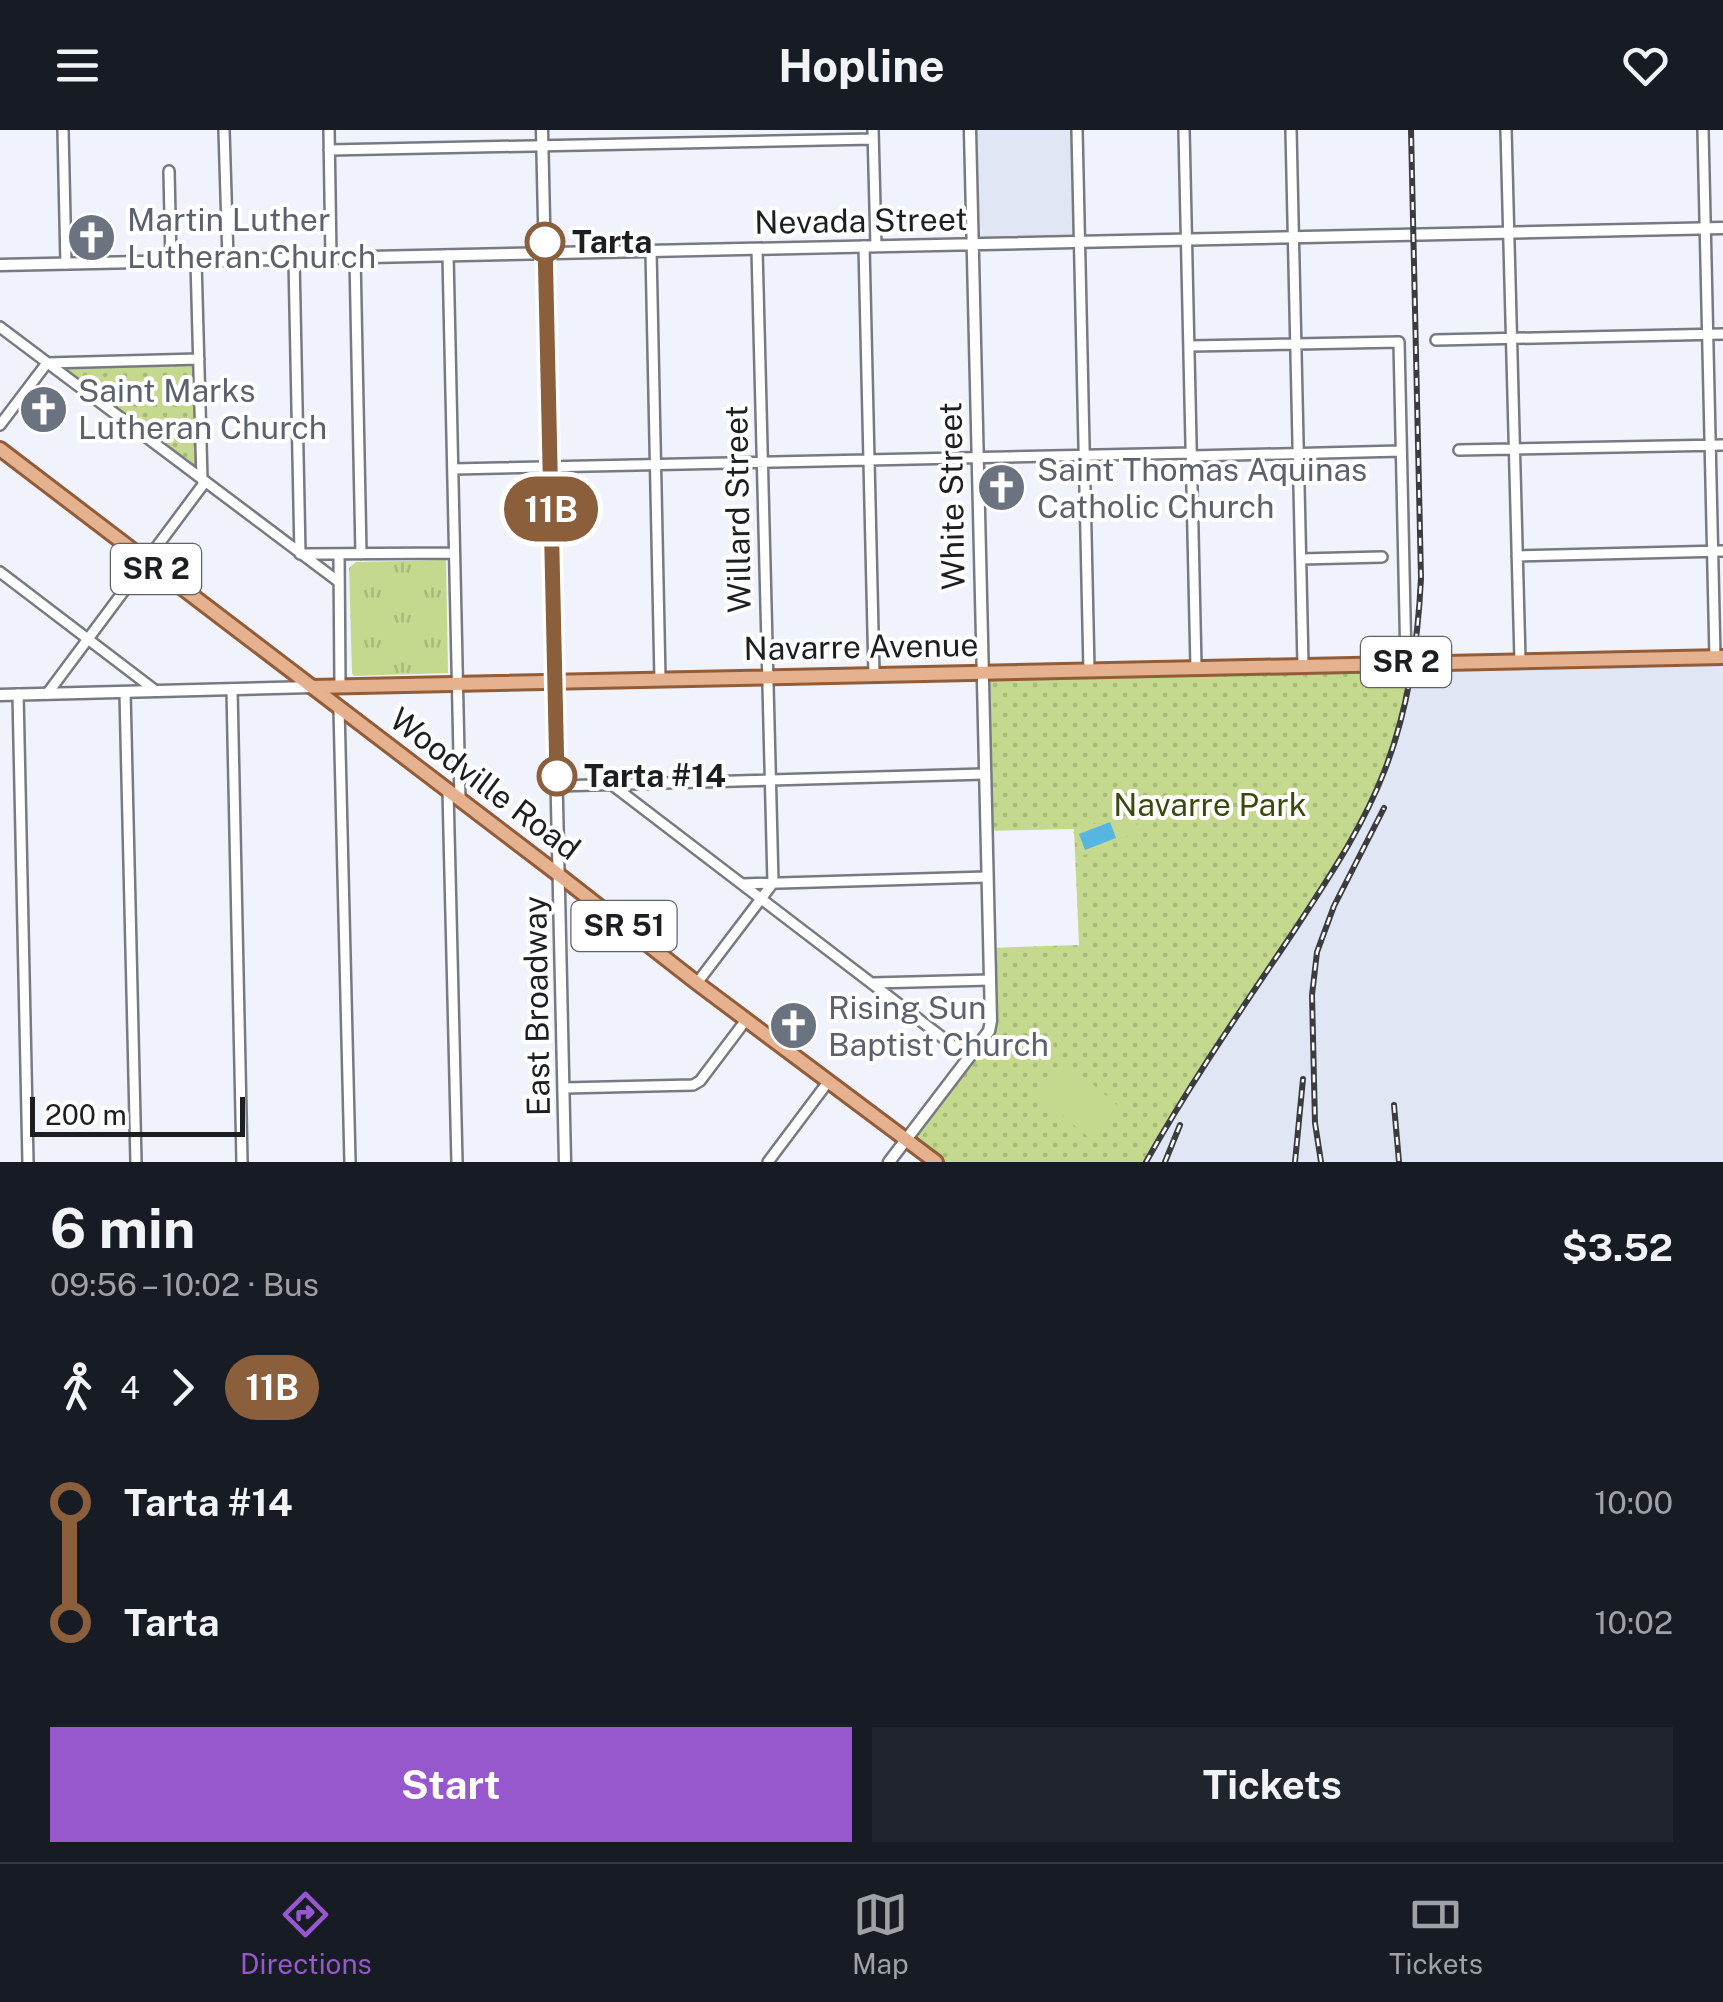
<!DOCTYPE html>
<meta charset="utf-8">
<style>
body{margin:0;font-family:"Public Sans",sans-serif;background:#20242c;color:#f1f3f6;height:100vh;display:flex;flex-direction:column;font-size:38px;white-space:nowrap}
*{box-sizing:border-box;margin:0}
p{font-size:32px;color:#9ea1a6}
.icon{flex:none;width:55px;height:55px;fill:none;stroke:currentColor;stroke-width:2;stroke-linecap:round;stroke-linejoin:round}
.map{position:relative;height:1032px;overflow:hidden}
.details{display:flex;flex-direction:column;background:#171b24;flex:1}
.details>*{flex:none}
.badge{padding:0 20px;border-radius:32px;font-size:35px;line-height:65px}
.scale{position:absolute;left:30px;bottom:25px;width:215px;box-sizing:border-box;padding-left:10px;border:5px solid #1d1e21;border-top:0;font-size:28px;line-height:35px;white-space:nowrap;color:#1d1e21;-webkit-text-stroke:8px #fff;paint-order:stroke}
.map>.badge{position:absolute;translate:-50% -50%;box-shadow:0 0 0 5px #fff}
.legs{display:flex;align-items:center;gap:15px;height:110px;padding:0 50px;font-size:32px}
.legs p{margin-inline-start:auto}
.head{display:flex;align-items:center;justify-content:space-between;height:170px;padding:0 50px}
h1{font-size:55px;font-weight:700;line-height:75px}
.primary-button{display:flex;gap:20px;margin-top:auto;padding:20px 50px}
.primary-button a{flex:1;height:115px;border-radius:0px;background:#9757cd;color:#fff;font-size:40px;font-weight:700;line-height:115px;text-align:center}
.primary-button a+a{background:#20242c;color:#f1f3f6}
ul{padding:0 50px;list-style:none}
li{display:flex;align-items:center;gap:35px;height:120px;font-size:38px}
li i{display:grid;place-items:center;width:15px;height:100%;margin:0 12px;background:currentColor}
li i::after{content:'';width:25px;height:25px;margin:-12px;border:8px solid;border-radius:50%;background:#171b24}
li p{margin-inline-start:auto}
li:first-child i{background:linear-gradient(#0000 50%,currentColor 0)}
li:last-child i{background:linear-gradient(currentColor 50%,#0000 0)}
header{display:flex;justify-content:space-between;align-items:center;height:130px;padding:0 50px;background:#171b24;font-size:45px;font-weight:700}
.dock{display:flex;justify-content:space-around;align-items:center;height:140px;border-top:2px solid #363941;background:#171b24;font-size:28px;color:#9ea1a6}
.dock a{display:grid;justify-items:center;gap:5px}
.dock .active{color:#9757cd}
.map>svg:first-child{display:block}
</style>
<header><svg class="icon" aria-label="menu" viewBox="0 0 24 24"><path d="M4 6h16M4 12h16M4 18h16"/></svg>Hopline<svg class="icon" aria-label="heart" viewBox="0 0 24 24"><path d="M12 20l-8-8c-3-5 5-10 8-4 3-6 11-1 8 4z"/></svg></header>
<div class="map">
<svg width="1723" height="1032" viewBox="0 0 1723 1032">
<defs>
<pattern id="grass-tufts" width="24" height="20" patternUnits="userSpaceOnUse" patternTransform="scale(2.5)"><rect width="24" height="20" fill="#c4d98e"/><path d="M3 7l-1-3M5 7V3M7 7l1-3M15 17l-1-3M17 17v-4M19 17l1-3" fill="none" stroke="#a8ba7a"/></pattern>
<pattern id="park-dots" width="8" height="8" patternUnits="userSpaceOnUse" patternTransform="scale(2.5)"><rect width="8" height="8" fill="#c4d98e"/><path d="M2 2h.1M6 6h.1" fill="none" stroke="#a8ba7a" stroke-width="1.8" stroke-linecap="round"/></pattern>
</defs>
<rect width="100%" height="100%" fill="#f1f3fc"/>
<!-- built -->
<path fill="#e1e6f5" d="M970,0H1077L1079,112L971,114Z
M1723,527V1032H1146L1182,969L1281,821L1364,685L1393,618L1412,532Z"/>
<!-- grass -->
<path fill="url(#grass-tufts)" d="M446,430L448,543L354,546L352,543L349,438L356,432Z"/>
<!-- park -->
<path fill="url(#park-dots)" d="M194,233L197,340L57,236Z
M1412,532C1405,569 1398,607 1384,643C1359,704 1321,759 1285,814C1237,886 1189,957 1146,1032H936L906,1010L989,901V818L1079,815L1074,699L986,701L981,542Z"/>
<!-- pitch -->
<path fill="#c4d98e" d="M1133,683L1138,699L1133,701L1122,710L1082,726L1073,702L1112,687L1128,686Z
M1067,933L1121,978L1093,1011L1039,966Z"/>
<!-- water -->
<path fill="#56b6e1" d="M1110,692L1116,708L1085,720L1079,704Z"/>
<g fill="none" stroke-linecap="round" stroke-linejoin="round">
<defs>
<path id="minor" d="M63,0L66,134
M224,0L228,130
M329,0L331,128
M873,0L876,116
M1077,0L1089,540
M1184,0L1196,537
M1291,0L1303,535
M1506,0L1520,530
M1703,0L1715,527
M329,20L873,9
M169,41L171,131
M864,116L874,545
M651,121L660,549
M448,125L460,670
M355,127L361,424
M294,129L300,424
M196,131L202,350
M0,197L339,452
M1436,210L1723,204
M1190,216L1399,212L1406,532
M0,295L47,233L199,229
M1459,320L1723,315
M1192,326L1401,321
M453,339L1192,323
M303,424L454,423
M339,424L340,557
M1517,426L1723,421
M1301,429L1382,427
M0,442L156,561
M232,559L242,1032
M125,562L136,1032
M18,564L28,1032
M47,564L205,352
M339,578L350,1032
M611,654L968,927
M557,656L984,644
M448,661L457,1032
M742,754L987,747
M697,853L773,753L757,119
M872,853L990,850
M564,958L693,955L700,951L746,890
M768,1032L828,952"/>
<path id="tertiary" d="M542,0L565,1032
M0,135L1723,98
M0,565L312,557
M889,1032L989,901L991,891L970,0"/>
<path id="primary" d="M0,319L559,745L697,853L936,1032
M312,557L1723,527"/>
</defs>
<!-- minor casing -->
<use href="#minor" stroke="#787a82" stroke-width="14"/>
<!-- tertiary casing -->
<use href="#tertiary" stroke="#787a82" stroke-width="15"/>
<!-- primary casing -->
<use href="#primary" stroke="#935c38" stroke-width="18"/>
<!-- minor -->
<use href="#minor" stroke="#fff" stroke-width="9"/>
<!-- tertiary -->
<use href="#tertiary" stroke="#fff" stroke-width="10"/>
<!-- primary -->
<use href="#primary" stroke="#e5b18f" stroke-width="12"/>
<defs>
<path id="rail" d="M1394,975L1399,1032
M1146,1032C1191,952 1243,877 1294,801C1327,750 1362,699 1384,642C1408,581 1418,513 1421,448L1411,0
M1165,1032L1180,995
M1295,1032L1303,949
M1321,1032L1315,993L1312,865L1317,822L1334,776L1384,678"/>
</defs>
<!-- rail casing -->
<use href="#rail" stroke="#3b3c40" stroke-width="6"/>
<!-- rail -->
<use href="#rail" stroke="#fff" stroke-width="2.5" stroke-dasharray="8" stroke-linecap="butt"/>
</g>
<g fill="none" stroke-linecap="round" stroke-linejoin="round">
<defs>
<path id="line-1" d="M545,112L557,646"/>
</defs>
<!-- line-1 casing -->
<use href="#line-1" stroke="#fff" stroke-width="22"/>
<!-- line-1 -->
<use href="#line-1" stroke="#8b5e3c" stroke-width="15"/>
</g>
<!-- icons -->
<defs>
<symbol id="church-disc" viewBox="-11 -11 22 22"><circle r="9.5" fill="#6b7280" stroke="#fff"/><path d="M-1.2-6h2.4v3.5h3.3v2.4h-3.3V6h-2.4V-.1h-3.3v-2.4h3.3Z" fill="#fff"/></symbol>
</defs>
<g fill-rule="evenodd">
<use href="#church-disc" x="64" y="80" width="55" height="55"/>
<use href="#church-disc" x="16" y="252" width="55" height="55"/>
<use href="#church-disc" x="974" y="330" width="55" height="55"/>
<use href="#church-disc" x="766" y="868" width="55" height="55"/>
</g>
<!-- markers -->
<g fill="#fff" stroke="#8b5e3c" stroke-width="5">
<circle cx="545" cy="112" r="18"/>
<circle cx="557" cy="646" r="18"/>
</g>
<g text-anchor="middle" stroke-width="8" stroke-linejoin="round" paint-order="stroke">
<!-- shield labels -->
<g fill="#fff" stroke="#616264" stroke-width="2.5">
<rect x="111" y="414" width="90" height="50" rx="8"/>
<rect x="1361" y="507" width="90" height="50" rx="8"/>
<rect x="571.5" y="771" width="105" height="50" rx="8"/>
</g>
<g font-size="30" font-weight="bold" fill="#1d1e21">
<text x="156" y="449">SR 2</text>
<text x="1406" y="542">SR 2</text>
<text x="624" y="806">SR 51</text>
</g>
<!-- worship labels -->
<g font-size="32" fill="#5b616d" stroke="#fff" text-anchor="start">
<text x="127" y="101">Martin Luther<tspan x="127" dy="37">Lutheran Church</tspan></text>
<text x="78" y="272">Saint Marks<tspan x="78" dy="37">Lutheran Church</tspan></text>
<text x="1037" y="351">Saint Thomas Aquinas<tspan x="1037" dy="37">Catholic Church</tspan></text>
<text x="828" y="889">Rising Sun<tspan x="828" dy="37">Baptist Church</tspan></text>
</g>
<!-- street labels -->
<g font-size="32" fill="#1d1e21" stroke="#fff">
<text transform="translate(861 91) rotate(-1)" y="11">Nevada Street</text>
<text transform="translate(952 366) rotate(-91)" y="11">White Street</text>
<text transform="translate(738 379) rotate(-91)" y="11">Willard Street</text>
<text transform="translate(861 517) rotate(-1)" y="11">Navarre Avenue</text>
<text transform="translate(485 654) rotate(37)" y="11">Woodville Road</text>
<text transform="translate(537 876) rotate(-91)" y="11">East Broadway</text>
</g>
<!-- stop labels -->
<g font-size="32" font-weight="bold" fill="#1d1e21" stroke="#fff" text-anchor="start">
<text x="572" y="123">Tarta</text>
<text x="584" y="657">Tarta #14</text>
</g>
<!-- park labels -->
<g font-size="32" fill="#3c490c" stroke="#fff">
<text x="1210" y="686">Navarre Park</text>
</g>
</g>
</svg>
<div class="scale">200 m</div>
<b class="badge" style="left:551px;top:379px;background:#8b5e3c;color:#fff">11B</b>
</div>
<section class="details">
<div class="head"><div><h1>6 min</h1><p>09:56 – 10:02 · Bus</p></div><b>$3.52</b></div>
<div class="legs"><svg class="icon" aria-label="walk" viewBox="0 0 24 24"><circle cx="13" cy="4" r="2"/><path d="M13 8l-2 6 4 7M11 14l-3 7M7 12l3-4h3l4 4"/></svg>4<svg class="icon" aria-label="forward" viewBox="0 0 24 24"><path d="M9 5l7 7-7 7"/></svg><b class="badge" style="background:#8b5e3c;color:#fff">11B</b></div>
<ul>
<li><i style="color:#8b5e3c"></i><b>Tarta #14</b><p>10:00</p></li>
<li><i style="color:#8b5e3c"></i><b>Tarta</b><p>10:02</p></li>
</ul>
<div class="primary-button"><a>Start</a><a>Tickets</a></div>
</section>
<nav class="dock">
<a class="active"><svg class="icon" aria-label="directions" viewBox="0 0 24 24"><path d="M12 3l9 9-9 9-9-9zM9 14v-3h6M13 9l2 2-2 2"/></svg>Directions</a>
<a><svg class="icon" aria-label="map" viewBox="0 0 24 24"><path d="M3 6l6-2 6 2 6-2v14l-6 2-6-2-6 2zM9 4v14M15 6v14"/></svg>Map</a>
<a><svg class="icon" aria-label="tickets" viewBox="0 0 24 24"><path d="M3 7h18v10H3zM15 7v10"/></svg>Tickets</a>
</nav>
